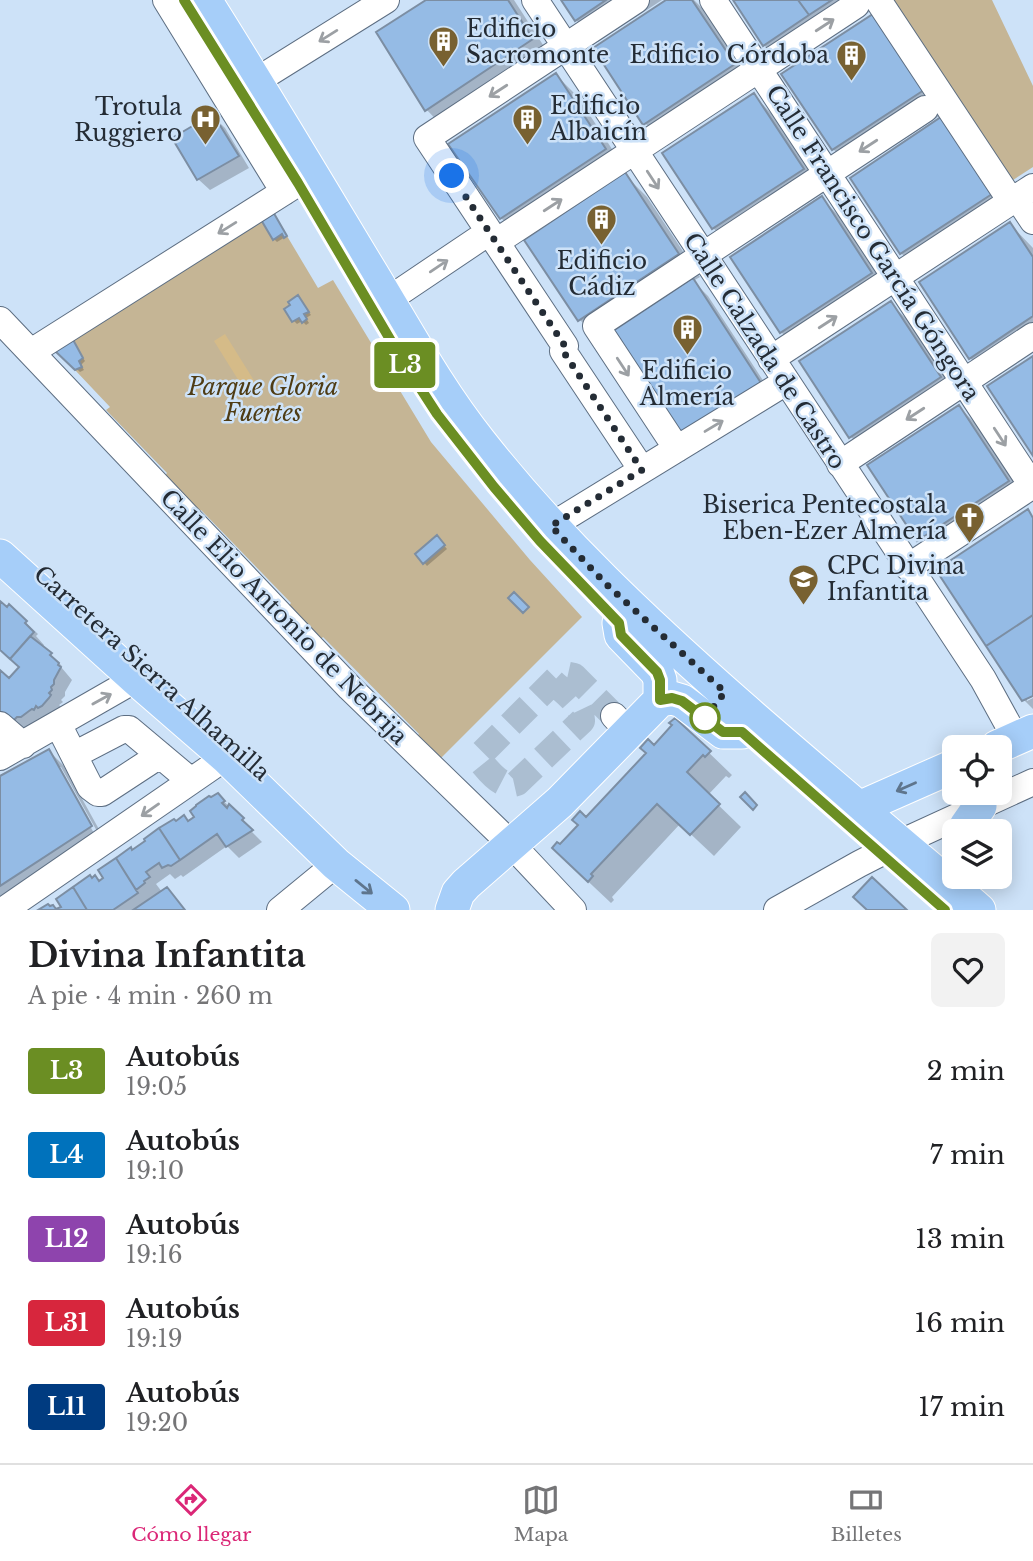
<!DOCTYPE html>
<html lang="es">
<meta charset="utf-8">
<style>
body{margin:0;font-family:"Libre Baskerville",serif;background:#f2f2f2;color:#202124;height:100vh;display:flex;flex-direction:column;font-size:26px;white-space:nowrap}
*{box-sizing:border-box;margin:0}
p{font-size:23px;color:#757577}
.icon{flex:none;width:38px;height:38px;fill:none;stroke:currentColor;stroke-width:2;stroke-linecap:round;stroke-linejoin:round}
.map{position:relative;height:910px;overflow:hidden}
.panel{display:flex;flex-direction:column;background:#fff;flex:1}
.panel>*{flex:none}
.badge{padding:0 14px;border-radius:5px;font-size:24px;line-height:46px}
.controls{position:absolute;left:942px;top:735px;display:grid;gap:14px}
.controls a{display:grid;place-items:center;width:70px;height:70px;border-radius:10px;background:#fff;box-shadow:0 4px 18px #0003;font-size:35px}
.you{position:absolute;width:35px;height:35px;margin:-18px;border:5px solid #fff;border-radius:50%;background:#1a73e8;box-shadow:0 0 0 10px #1a73e833}
.map>.badge{position:absolute;translate:-50% -50%;box-shadow:0 0 0 4px #fff}
.round{display:grid;place-items:center;flex:none;width:74px;height:74px;border-radius:10px;background:#f2f2f2}
.head{display:flex;align-items:center;justify-content:space-between;height:119px;padding:0 28px}
h1{font-size:33px;font-weight:800;line-height:52px}
ul{padding:0;list-style:none}
li{display:flex;align-items:center;gap:21px;height:84px;padding:0 28px}
li div{flex:1}
li b{display:block;font-size:26px}
li em{font-style:normal}
li .badge{min-width:77px;font-weight:700;text-align:center}
.tabs{display:flex;justify-content:space-around;align-items:center;height:98px;border-top:2px solid #e0e0e0;background:#fff;font-size:19px;color:#757577}
.tabs a{display:grid;justify-items:center;gap:4px}
.tabs .active{color:#db2777}
.map>svg:first-child{display:block}
</style>
<div class="map">
<svg width="1033" height="910" viewBox="0 0 1033 910">
<rect width="100%" height="100%" fill="#cde2f8"/>
<!-- green -->
<path fill="#c5b595" d="M890,0H992L1033,86V167L1010,182Z
M260,218L272,239L282,234L284,238L287,236L318,288L333,280L431,442L530,560L582,617L437,762L414,739L419,734L323,637L319,641L287,608L291,603L201,510L197,514L163,478L167,473L106,410L110,407L75,370L82,367L79,361L83,357L69,333Z"/>
<!-- water -->
<path fill="#d5bb88" d="M225,334L258,387L247,394L214,341Z"/>
<!-- shadow -->
<path fill="#0003" fill-rule="evenodd" d="M429,0H514L554,62L448,132L426,109Z
M563,0H662L598,42L576,20Z
M669,0H694L706,12L756,87L667,146L645,123Z
M735,0H870L875,8L786,67L764,45Z
M873,16L944,113L855,171L833,149Z
M556,75L578,97L627,172L624,174L647,197L700,277L693,281L708,296L775,399L602,342L580,320L525,239L524,240L501,218Z
M753,95L775,117L825,192L736,250L713,228L664,153Z
M213,116L225,128L249,168L210,190L198,179Z
M963,142L1013,216L923,275L901,253Z
M821,198L844,221L893,295L804,354L781,332Z
M275,215L287,236L277,242L274,239Z
M1010,224L1033,248V353L992,380L970,358Z
M301,301L311,315L306,318L309,323L306,325L302,321L297,324L294,321Z
M890,303L913,325L962,400L873,459L851,437Z
M71,339L85,361L81,365L84,370L80,372L56,349Z
M959,407L981,429L1030,504L941,562L919,540L870,466Z
M1027,512L1033,517V694L1027,697V701L1033,698V709L1024,700Z
M437,537L447,549L427,566L417,554Z
M0,603L7,610L9,607L38,634L36,636L44,645L42,647L62,666L61,667L72,680L65,692V696L61,700L63,702L59,705L62,708L26,731L0,714V673L9,681L21,667L0,649Z
M675,720L732,775L729,778L726,776L708,795L741,827L714,856L680,824L612,897L614,900L611,903L576,870L560,847L674,726Z
M49,751L64,766L106,842L0,902V778ZM57,767H61L98,833L95,835Z
M217,795L254,830L252,832L262,842L239,858L227,846L183,877L181,875L175,879L170,874L156,884L162,892L167,889L185,910H58L100,882L133,852L189,823Z"/>
<!-- building -->
<path fill="#95bbe5" stroke="#7c8ea3" stroke-width="2" d="M426,0H508L533,39L425,111L376,32Z
M561,0H606L575,21Z
M666,0H692L735,64L643,125L593,48Z
M733,0H798L809,15L763,46Z
M798,0H832L809,15Z
M873,14L924,90L832,150L781,74Z
M556,73L606,149L500,219L448,144Z
M754,93L804,169L712,229L662,153Z
M213,114L239,156L197,180L172,138Z
M941,117L992,194L900,254L850,178Z
M625,172L679,254L578,321L524,240Z
M822,196L872,273L780,333L730,257Z
M272,210L287,236L284,238L282,234L273,240L260,218Z
M1010,222L1033,257V316L969,359L919,282Z
M693,278L761,383L680,435L613,331Z
M298,295L309,312L304,314L307,319L302,323L299,318L292,322L284,309L290,305L288,302Z
M891,301L941,377L849,438L799,361Z
M71,336L83,358L79,361L82,367L75,370L53,349Z
M1033,356V456L987,386Z
M959,405L1009,481L917,541L867,465Z
M1028,509L1033,518V615L986,646L936,570Z
M437,535L445,545L423,564L415,554Z
M514,592L529,607L523,613L508,598Z
M0,601L7,607L9,604L27,621L25,623L34,632L10,659L0,650Z
M1033,615V696L1022,701L986,646Z
M30,636L52,653L50,655L59,663L58,665L61,667L54,680V684L51,687L52,690L49,693L51,695L49,698L42,706L38,708L36,706L34,710L32,709L29,711L21,717H17L13,721L0,711V670L9,678L19,667L10,659Z
M675,718L711,751L705,757L703,755L687,772L720,804L690,835L657,804L591,874L593,876L588,882L552,848L557,842L560,844L578,825L572,820L580,811L586,817L646,753L640,748L648,739L654,745L672,725L669,723Z
M49,749L92,826L0,886V776Z
M745,792L757,805L753,810L740,797Z
M218,793L225,801L222,803L227,808L229,804L244,818L242,820L253,830L226,847L217,834L180,860L159,828L174,819L176,821L184,815L188,821L194,817L190,811L196,806V805L209,796L211,797Z
M159,828L180,860L171,866L168,865L162,868L159,863L146,872L150,877L144,881L145,883L136,890L116,858L131,847L132,850L145,841L144,839Z
M116,858L138,893L113,910H87L73,887L90,875L92,878L95,875L99,881L103,878L98,870Z
M872,877L907,910H867L853,897Z
M73,887L87,910H38L48,904L50,906L53,905L56,909L61,907L56,899Z
M167,887L185,910H133Z"/>
<g fill="none" stroke-linecap="round" stroke-linejoin="round">
<!-- minor-tunnel -->
<path stroke="#abbed1" stroke-width="26" stroke-dasharray="26 13" stroke-linecap="butt" d="M553,682C564,692 583,705 582,721L517,783C502,789 490,773 481,762L482,753L558,677L565,674L574,676L614,716"/>
<defs>
<path id="minor" d="M166,0L284,192
M535,0L983,679L1016,739
M636,0L427,138L565,346L563,351L642,470
M713,0L1033,487
M878,0L1011,201
M256,81L386,0
M1017,197L1033,221
M496,242L856,5
M388,300L489,232
M0,320L350,688L512,845L573,910
M31,352L298,183
M771,359L1033,187
M677,449L596,326L925,109
M840,464L1033,336
M551,526L786,382
M908,567L1033,485
M614,716L629,732
M58,724L90,787L98,793H102L160,755
M0,725L23,745
M74,755L124,729H129L191,781
M0,757L136,679
M4,910L226,757
M280,910L336,864
M777,910L859,864L900,843L1033,782"/>
<path id="major" d="M205,0C260,87 313,176 366,264C403,324 436,387 480,442C557,540 646,623 739,705C818,774 899,842 979,910
M0,556L136,679L226,757L336,864L393,910
M619,623L621,635L657,672L660,680V700
M997,747L1033,731
M859,808L954,766
M965,831L966,826L980,806
M452,910L458,893L466,884L560,802L660,700L672,698L682,701L723,732H742"/>
</defs>
<!-- minor casing -->
<use href="#minor" stroke="#5d6e82" stroke-width="28"/>
<!-- major casing -->
<use href="#major" stroke="#fff" stroke-width="35"/>
<!-- minor -->
<use href="#minor" stroke="#fff" stroke-width="26"/>
<!-- major -->
<use href="#major" stroke="#a6cef9" stroke-width="33"/>
</g>
<!-- one-way arrows -->
<defs><path id="oneway-shaft" d="M-6 0H5M1.5-3L5.5 0L1.5 3" fill="none" stroke-width="1.6" stroke-linecap="round" stroke-linejoin="round" transform="scale(1.75)"/></defs>
<g stroke="#9ca0a4">
<use href="#oneway-shaft" transform="translate(825 25) rotate(-33)"/>
<use href="#oneway-shaft" transform="translate(328 36) rotate(148)"/>
<use href="#oneway-shaft" transform="translate(498 91) rotate(147)"/>
<use href="#oneway-shaft" transform="translate(868 146) rotate(147)"/>
<use href="#oneway-shaft" transform="translate(653 180) rotate(57)"/>
<use href="#oneway-shaft" transform="translate(553 205) rotate(-33)"/>
<use href="#oneway-shaft" transform="translate(227 228) rotate(148)"/>
<use href="#oneway-shaft" transform="translate(439 266) rotate(-34)"/>
<use href="#oneway-shaft" transform="translate(828 322) rotate(-33)"/>
<use href="#oneway-shaft" transform="translate(623 367) rotate(57)"/>
<use href="#oneway-shaft" transform="translate(915 414) rotate(147)"/>
<use href="#oneway-shaft" transform="translate(714 426) rotate(-31)"/>
<use href="#oneway-shaft" transform="translate(1000 437) rotate(57)"/>
<use href="#oneway-shaft" transform="translate(102 699) rotate(-29)"/>
<use href="#oneway-shaft" transform="translate(150 810) rotate(145)"/>
</g>
<g stroke="#5e758d">
<use href="#oneway-shaft" transform="translate(906 787) rotate(156)"/>
<use href="#oneway-shaft" transform="translate(364 887) rotate(39)"/>
</g>
<g fill="none" stroke-linecap="round" stroke-linejoin="round">
<defs>
<path id="line" d="M184,0L298,183L404,363L437,414L494,487L540,541L619,623L621,635L657,672L660,680V700L672,698L682,701L723,732H742L945,910"/>
</defs>
<!-- line casing -->
<use href="#line" stroke="#fff" stroke-width="16"/>
<!-- line -->
<use href="#line" stroke="#6b8e23" stroke-width="10"/>
<!-- walk -->
<path stroke="#242c35" stroke-width="7" stroke-dasharray="0 12.6" d="M452,176L565,346L563,351L642,470L551,526L607,585L725,692L705,718"/>
</g>
<!-- icons -->
<defs>
<symbol id="building-pin" viewBox="-11 -11 22 30"><path d="M0 17L-7.5 6A9.5 9.5 0 1 1 7.5 6Z" fill="#786131" stroke="#cde2f8"/><path d="M-4-6H4V6H1V3H-1V6H-4ZM-2.5-4.3h1.7v1.8h-1.7ZM.8-4.3h1.7v1.8H.8ZM-2.5-1h1.7V.8h-1.7ZM.8-1h1.7V.8H.8Z" fill="#fff"/></symbol>
<symbol id="hospital-pin" viewBox="-11 -11 22 30"><path d="M0 17L-7.5 6A9.5 9.5 0 1 1 7.5 6Z" fill="#786131" stroke="#cde2f8"/><path d="M-5-5h3v3.5h4V-5h3V5h-3V1.5h-4V5h-3Z" fill="#fff"/></symbol>
<symbol id="church-pin" viewBox="-11 -11 22 30"><path d="M0 17L-7.5 6A9.5 9.5 0 1 1 7.5 6Z" fill="#786131" stroke="#cde2f8"/><path d="M-1.2-6h2.4v3.5h3.3v2.4h-3.3V6h-2.4V-.1h-3.3v-2.4h3.3Z" fill="#fff"/></symbol>
<symbol id="school-pin" viewBox="-11 -11 22 30"><path d="M0 17L-7.5 6A9.5 9.5 0 1 1 7.5 6Z" fill="#786131" stroke="#cde2f8"/><path d="M0-5L7-2L0 1L-7-2ZM-4 1L0 2.5L4 1V4Q0 6-4 4Z" fill="#fff"/></symbol>
</defs>
<g fill-rule="evenodd">
<use href="#building-pin" x="426" y="24" width="35" height="47"/>
<use href="#building-pin" x="834" y="38" width="35" height="47"/>
<use href="#building-pin" x="510" y="102" width="35" height="47"/>
<use href="#hospital-pin" x="188" y="102" width="35" height="47"/>
<use href="#building-pin" x="584" y="202" width="35" height="47"/>
<use href="#building-pin" x="670" y="312" width="35" height="47"/>
<use href="#church-pin" x="952" y="500" width="35" height="47"/>
<use href="#school-pin" x="786" y="562" width="35" height="47"/>
</g>
<!-- markers -->
<circle fill="#fff" stroke="#6b8e23" stroke-width="3.5" cx="705" cy="718" r="14"/>
<g text-anchor="middle" stroke-width="5" stroke-linejoin="round" paint-order="stroke">
<!-- poi labels -->
<g font-size="23" fill="#242c35" stroke="#cde2f8" text-anchor="start">
<text x="466" y="37">Edificio<tspan x="466" dy="26">Sacromonte</tspan></text>
<text x="829" y="63" text-anchor="end">Edificio Córdoba</text>
<text x="550" y="114">Edificio<tspan x="550" dy="26">Albaicín</tspan></text>
<text x="182" y="115" text-anchor="end">Trotula<tspan x="182" dy="26">Ruggiero</tspan></text>
<text x="602" y="269" text-anchor="middle">Edificio<tspan x="602" dy="26">Cádiz</tspan></text>
<text x="687" y="379" text-anchor="middle">Edificio<tspan x="687" dy="26">Almería</tspan></text>
<text x="947" y="513" text-anchor="end">Biserica Pentecostala<tspan x="947" dy="26">Eben-Ezer Almería</tspan></text>
<text x="827" y="574">CPC Divina<tspan x="827" dy="26">Infantita</tspan></text>
</g>
<!-- street labels -->
<g font-size="23" fill="#242c35" stroke="#cde2f8">
<text transform="translate(873 243) rotate(57)" y="8">Calle Francisco García Góngora</text>
<text transform="translate(765 351) rotate(57)" y="8">Calle Calzada de Castro</text>
<text transform="translate(284 617) rotate(46)" y="8">Calle Elio Antonio de Nebrija</text>
<text transform="translate(152 673) rotate(42)" y="8">Carretera Sierra Alhamilla</text>
</g>
<!-- park labels -->
<g font-size="23" font-style="italic" fill="#4f3c14" stroke="#cde2f8">
<text x="263" y="395">Parque Gloria<tspan x="263" dy="26">Fuertes</tspan></text>
</g>
</g>
</svg>
<div class="controls">
<a><svg class="icon" aria-label="locate" viewBox="0 0 24 24"><circle cx="12" cy="12" r="6"/><path d="M12 2v4M12 18v4M2 12h4M18 12h4"/></svg></a>
<a><svg class="icon" aria-label="layers" viewBox="0 0 24 24"><path d="M12 4l9 5-9 5-9-5zM3 14l9 5 9-5"/></svg></a>
</div>
<div class="you" style="left:452px;top:176px"></div>
<b class="badge" style="left:405px;top:365px;background:#6b8e23;color:#fff">L3</b>
</div>
<section class="panel">
<div class="head"><div><h1>Divina Infantita</h1><p>A pie · 4 min · 260 m</p></div><a class="round"><svg class="icon" aria-label="heart" viewBox="0 0 24 24"><path d="M12 20l-8-8c-3-5 5-10 8-4 3-6 11-1 8 4z"/></svg></a></div>
<ul>
<li><span class="badge" style="background:#6b8e23;color:#fff">L3</span><div><b>Autobús</b><p>19:05</p></div><em>2 min</em></li>
<li><span class="badge" style="background:#0072bc;color:#fff">L4</span><div><b>Autobús</b><p>19:10</p></div><em>7 min</em></li>
<li><span class="badge" style="background:#8e44ad;color:#fff">L12</span><div><b>Autobús</b><p>19:16</p></div><em>13 min</em></li>
<li><span class="badge" style="background:#d7263d;color:#fff">L31</span><div><b>Autobús</b><p>19:19</p></div><em>16 min</em></li>
<li><span class="badge" style="background:#003b80;color:#fff">L11</span><div><b>Autobús</b><p>19:20</p></div><em>17 min</em></li>
</ul>
</section>
<nav class="tabs">
<a class="active"><svg class="icon" aria-label="directions" viewBox="0 0 24 24"><path d="M12 3l9 9-9 9-9-9zM9 14v-3h6M13 9l2 2-2 2"/></svg>Cómo llegar</a>
<a><svg class="icon" aria-label="map" viewBox="0 0 24 24"><path d="M3 6l6-2 6 2 6-2v14l-6 2-6-2-6 2zM9 4v14M15 6v14"/></svg>Mapa</a>
<a><svg class="icon" aria-label="tickets" viewBox="0 0 24 24"><path d="M3 7h18v10H3zM15 7v10"/></svg>Billetes</a>
</nav>
